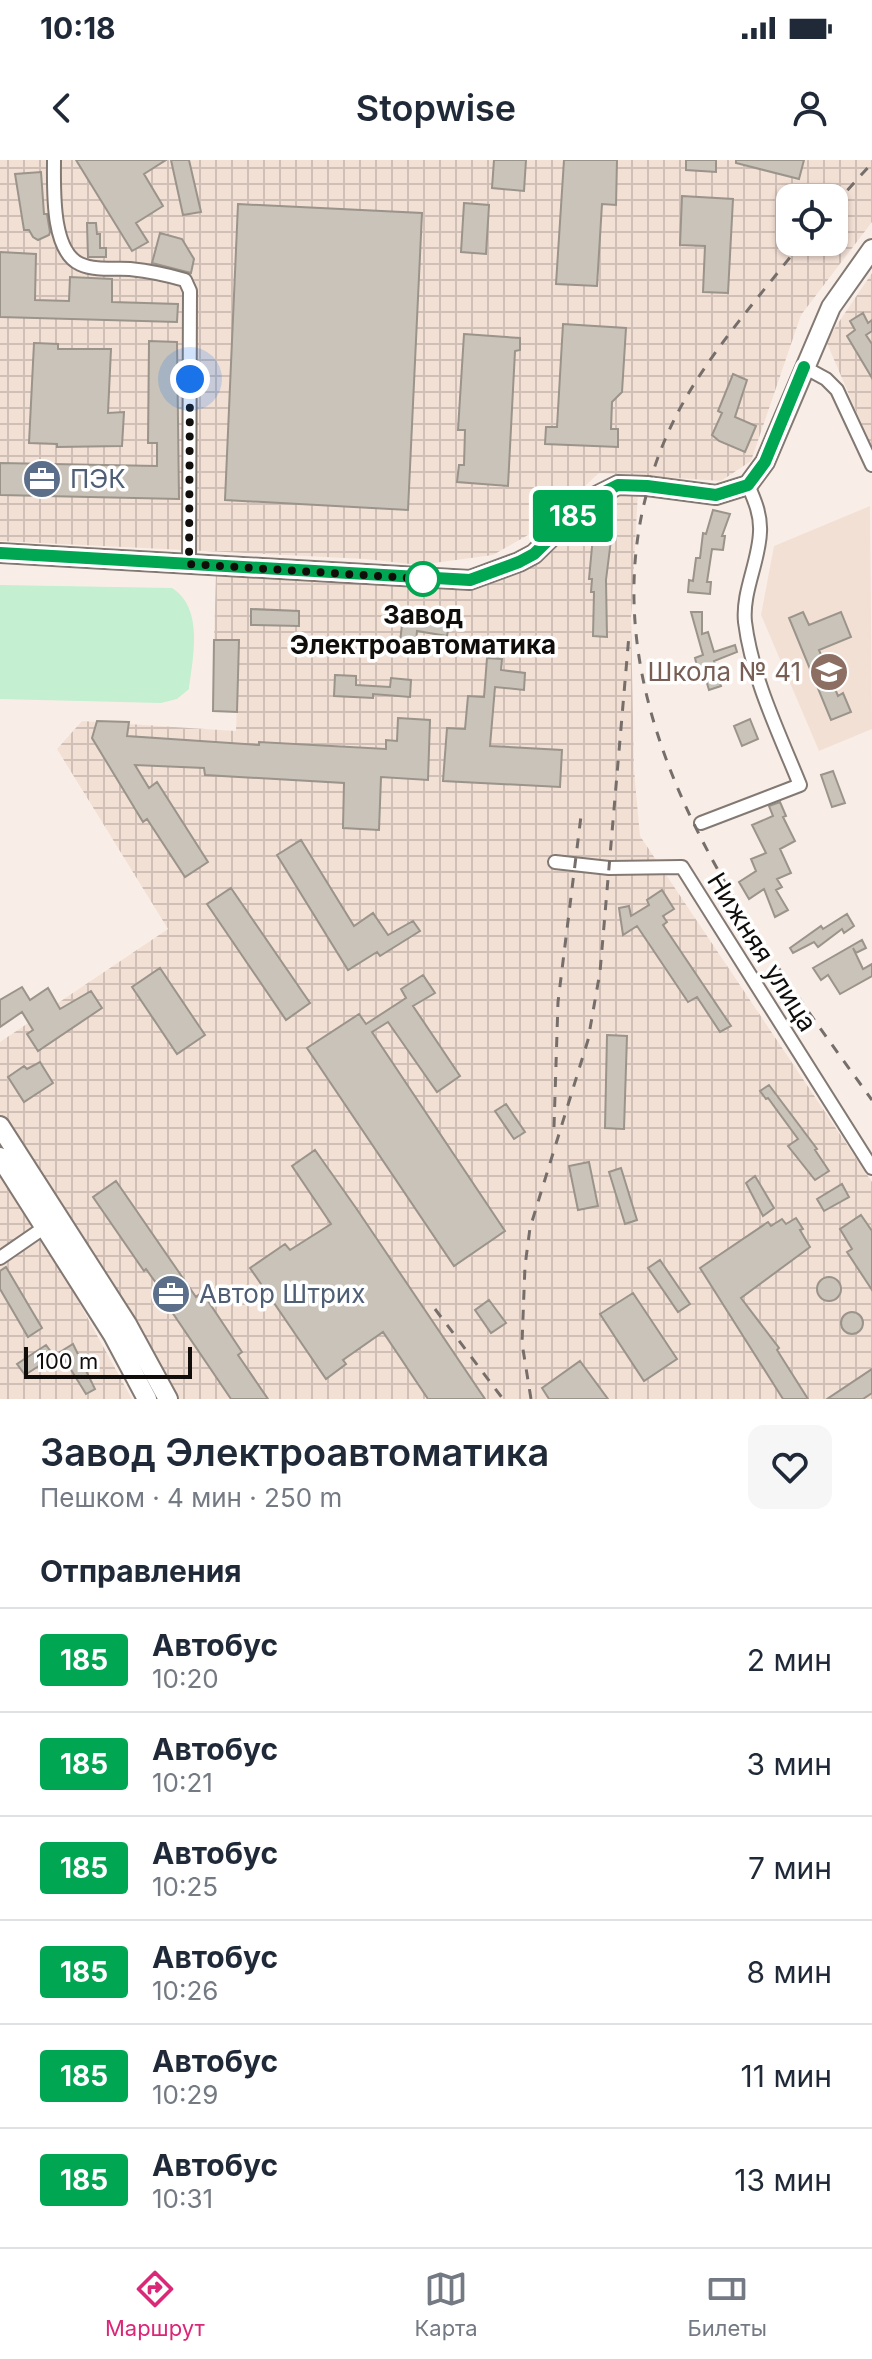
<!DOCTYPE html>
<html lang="ru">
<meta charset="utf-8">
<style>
body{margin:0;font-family:Inter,sans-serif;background:#f6f6f7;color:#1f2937;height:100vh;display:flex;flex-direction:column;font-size:30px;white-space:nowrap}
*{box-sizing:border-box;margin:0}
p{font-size:26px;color:#747a83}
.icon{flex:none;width:44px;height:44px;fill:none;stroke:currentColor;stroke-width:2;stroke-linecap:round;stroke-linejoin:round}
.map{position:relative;height:1239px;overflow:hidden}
.details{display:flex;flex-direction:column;background:#fff;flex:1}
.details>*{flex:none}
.badge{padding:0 16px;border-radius:6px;font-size:28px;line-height:52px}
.fabs{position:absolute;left:776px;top:24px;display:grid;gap:16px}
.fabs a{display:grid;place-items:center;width:72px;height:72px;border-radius:16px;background:#fff;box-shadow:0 2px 6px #0004;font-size:40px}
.scale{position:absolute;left:24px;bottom:20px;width:168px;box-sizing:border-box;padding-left:8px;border:4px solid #100d0b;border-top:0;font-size:22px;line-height:28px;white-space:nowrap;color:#100d0b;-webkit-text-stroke:6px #fff;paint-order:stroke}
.you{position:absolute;width:40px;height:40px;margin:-20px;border:6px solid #fff;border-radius:50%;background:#1a73e8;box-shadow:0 0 0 12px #1a73e833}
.map>.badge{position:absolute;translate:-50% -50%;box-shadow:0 0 0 4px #fff}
h2{padding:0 40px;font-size:30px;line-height:72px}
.round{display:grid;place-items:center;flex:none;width:84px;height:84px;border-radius:16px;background:#f6f6f7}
.overview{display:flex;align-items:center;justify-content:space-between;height:136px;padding:0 40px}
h1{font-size:38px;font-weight:600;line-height:60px}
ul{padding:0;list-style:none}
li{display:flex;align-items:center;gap:24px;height:104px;padding:0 40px;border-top:2px solid #e0e1e3}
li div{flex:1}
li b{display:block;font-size:30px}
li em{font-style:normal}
li .badge{min-width:88px;font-weight:700;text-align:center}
.status{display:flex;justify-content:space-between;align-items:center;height:56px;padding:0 40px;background:#fff;direction:ltr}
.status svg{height:22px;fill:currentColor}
header{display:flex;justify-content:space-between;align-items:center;height:104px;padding:0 40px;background:#fff;font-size:36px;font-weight:600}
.tabs{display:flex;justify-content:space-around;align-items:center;height:112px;border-top:2px solid #e0e1e3;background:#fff;font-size:22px;color:#747a83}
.tabs a{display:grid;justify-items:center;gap:4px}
.tabs .current{color:#db2777}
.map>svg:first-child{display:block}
</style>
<div class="status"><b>10:18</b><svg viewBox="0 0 49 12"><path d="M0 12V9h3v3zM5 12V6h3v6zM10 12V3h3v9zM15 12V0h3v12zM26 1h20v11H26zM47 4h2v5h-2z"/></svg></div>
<header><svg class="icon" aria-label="back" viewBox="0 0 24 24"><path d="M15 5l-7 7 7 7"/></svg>Stopwise<svg class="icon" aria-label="person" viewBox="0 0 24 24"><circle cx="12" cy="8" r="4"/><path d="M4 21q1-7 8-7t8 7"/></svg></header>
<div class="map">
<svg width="872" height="1239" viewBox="0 0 872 1239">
<defs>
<pattern id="industrial-grid" width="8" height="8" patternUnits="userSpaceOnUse" patternTransform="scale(2)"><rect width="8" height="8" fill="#f3e0d5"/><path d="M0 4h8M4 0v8" fill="none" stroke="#cfbfb6"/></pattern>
</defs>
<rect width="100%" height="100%" fill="#f9eee7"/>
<!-- industrial -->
<path fill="url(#industrial-grid)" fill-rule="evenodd" d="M0,0H872V62L801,155L751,301L721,321L599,313L540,368L493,395L419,405L365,399L0,381ZM790,38H834V82H790Z
M872,113V288L826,181Z
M619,331L638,332L631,458L634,610L640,676L872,1022V1239H178L132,1156L0,956V882L168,769L57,589L82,561L236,571L239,481L214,480L216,411L471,426L592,345Z
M0,1011L42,1075L132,1239H0Z"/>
<!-- built -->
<path fill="#f3e0d5" d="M870,346L872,569L819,591L761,455L774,386Z"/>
<!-- garden -->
<path fill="#c4efd1" d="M0,425L172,428C204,448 193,498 189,529L177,539L161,543L0,539Z"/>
<!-- building -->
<path fill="#c9c3b9" stroke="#9a948b" stroke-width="2" d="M76,0H166L144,14L163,46L136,63L148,82L132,91Z
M171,0H189L201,52L183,55Z
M494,0H526L524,31L492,28Z
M564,0H617L616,45L602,44L597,126L556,124Z
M686,0H716V12L686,10Z
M736,0H804L799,19L736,3Z
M41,12L44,54H47L50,72L49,75L38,80L33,77L29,70H24L15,14Z
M682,36L733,39L728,133L703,132L705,86L680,85Z
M464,43L489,45L486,94L461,92Z
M238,44L422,53L408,350L225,340Z
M87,63H96L97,74H100V88H106V97H88Z
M160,73L182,79L194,99L191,113L152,103Z
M0,92L36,94L35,140L69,141L70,117L112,119V142L178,144L177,162L0,157Z
M863,153L868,163L872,160V171L866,175L872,184V218L847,176L855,170L850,161Z
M563,164L626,168L622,232L612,242L611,269H618V287L545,284L546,267H557Z
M464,174L520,178V190L515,191L508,326L457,322L459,305H464L465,270H458Z
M149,181L177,182L179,339L0,335V303L157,306V283H148Z
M34,183L58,184V189H111L108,253L124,252L122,286L57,287V284L29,283Z
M733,214L747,220L735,257L756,266L745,292L719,281L712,275L722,253L718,251Z
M713,350L730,354L722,376H725L723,390L712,389L707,422H711L710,434L688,432L689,420L693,421L696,398H700L703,373L706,374Z
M595,355L614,356L606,420L607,477L593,476L594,432H591L592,419H589Z
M404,448L451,454L447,476L417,471L415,492L399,490Z
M251,449L299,451V466L251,465Z
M691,452H702V474L708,472L714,492L735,485L737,492L714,501L721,526L709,530L704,513L699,515L695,498L703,495Z
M803,452L809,465L841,452L851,477L819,490L838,536L843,533L851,552L831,560L789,458Z
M214,480H239L237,552L213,551Z
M487,498L502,499L501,510L525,513L524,530L495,527L490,586L562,590L560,627L443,621L447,568L465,569L468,536L484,537Z
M335,515L356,516V525L390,527L391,518L411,520L410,537L373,534V538L334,536Z
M398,558L430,560L428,620L381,617L379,670L343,668L344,623L205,615L204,608L135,605L149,628L157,622L208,702L185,717L147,659L143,662L92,578L97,561L129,562L127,576L259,585V582L386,589V580L397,581Z
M750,559L758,579L742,586L734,566Z
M833,611L845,643L832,647L821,615Z
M780,642L786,656L783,657L795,681L780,689L791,713L777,719L782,727L776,730L788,750L775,757L764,729L749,739L739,722L756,711L751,699L766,693L752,665L773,656L769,646Z
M301,680L354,766L373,753L388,775L413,761L420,771L380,796L377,792L348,810L277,695Z
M231,728L310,843L286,860L207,744Z
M662,730L674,749L663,756L667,762L663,765L731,866L720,872L697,837L688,842L637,766L623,775L619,748L629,746L631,756L649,745L647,740Z
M847,754L854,766L844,773L842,769L818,787L814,782L793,793L790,788L821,766L823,769Z
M862,780L866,788L856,793L853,788L863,809L872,804V816L840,834L828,815L821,820L813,808Z
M160,808L205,875L177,894L132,827Z
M423,815L435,833L413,846L460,916L437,932L388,862L372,872L505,1071L454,1106L307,888L359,854L366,864L406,838L401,829Z
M22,827L30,840L48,828L60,849L91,831L102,848L38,891L27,874L33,870L22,852L0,867V840Z
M607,875L627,876L624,969L605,968Z
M40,902L53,923L24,942L8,917L24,906L27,909Z
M769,925L817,989L815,990L829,1011L815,1020L788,986L798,979L768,938L766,939L760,931Z
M506,944L525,972L514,979L495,951Z
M315,990L356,1048L485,1239H428L383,1172L343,1200L346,1204L326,1219L250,1108L285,1084L290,1090L331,1064L292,1006Z
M589,1002L598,1046L578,1050L569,1006Z
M621,1008L637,1060L625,1064L609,1012Z
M755,1016L774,1048L763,1056L746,1023Z
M116,1021L196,1137L202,1132L242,1192L238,1195L268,1239H231L172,1152L176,1151L146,1109L144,1111L93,1037Z
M842,1024L849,1037L824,1051L817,1039Z
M861,1055L872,1071V1130L847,1092L852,1089L840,1069Z
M796,1058L803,1069L800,1070L810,1087L741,1138L779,1188L777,1190L808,1239H783L700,1108L768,1062L771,1066L782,1059L786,1064Z
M660,1100L690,1144L678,1152L648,1108Z
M6,1107L42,1168L28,1177L0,1129V1111Z
M817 1129a12 12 0 1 1 24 0a12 12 0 1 1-24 0Z
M633,1133L677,1199L644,1221L600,1154Z
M489,1140L506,1163L491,1173L475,1150Z
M841 1163a11 11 0 1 1 22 0a11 11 0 1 1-22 0Z
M73,1184L95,1229L86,1234L60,1192Z
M46,1185L54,1196L25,1215L17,1204Z
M580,1201L608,1239H549L542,1228Z
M872,1209V1233L863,1239H827Z"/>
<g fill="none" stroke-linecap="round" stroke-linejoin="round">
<defs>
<path id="street" d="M54,0C54,28 51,91 80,104C95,111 115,108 130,109C149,111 168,115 185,120L190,131L189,404
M804,207L826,219L837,230L872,305
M701,663L800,625C779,573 752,518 745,462C742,432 759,402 760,372C761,355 755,341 748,325
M555,702L609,708L682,707L872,1008
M0,1098L45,1067"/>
<path id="primary" d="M0,393L470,420L519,402L534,394L590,339L618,325L647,326L716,335L748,325L765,302L831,147L872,89
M0,966L127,1164L168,1239
M0,997L113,1175L147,1239"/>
</defs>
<!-- street casing -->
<use href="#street" stroke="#837973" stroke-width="16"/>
<!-- primary casing -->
<use href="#primary" stroke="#837973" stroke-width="22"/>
<!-- street -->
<use href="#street" stroke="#fff" stroke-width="12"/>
<!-- primary -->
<use href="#primary" stroke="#fff" stroke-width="18"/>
<!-- rail -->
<path stroke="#756e6a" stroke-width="3" stroke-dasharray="10 10" stroke-linecap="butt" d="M834,45L872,3
M802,82C755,143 698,204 667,275C560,521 735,751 872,940
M554,967L558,842L581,656
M435,1149L503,1239
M531,1239L522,1183L525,1106L530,1068L588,880L600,812L629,475"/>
</g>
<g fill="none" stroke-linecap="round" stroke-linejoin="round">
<defs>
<path id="line" d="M0,393L470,420L519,402L534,394L590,339L618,325L647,326L716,335L748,325L765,302L804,207"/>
</defs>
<!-- line casing -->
<use href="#line" stroke="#fff" stroke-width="18"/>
<!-- line -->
<use href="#line" stroke="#00a651" stroke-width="12"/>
<!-- walk -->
<path stroke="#100d0b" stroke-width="8" stroke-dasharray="0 14.4" d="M190,219L189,404L426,419H423"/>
</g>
<!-- icons -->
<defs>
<symbol id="office-disc" viewBox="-11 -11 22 22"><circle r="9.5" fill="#5c6f8a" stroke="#fff"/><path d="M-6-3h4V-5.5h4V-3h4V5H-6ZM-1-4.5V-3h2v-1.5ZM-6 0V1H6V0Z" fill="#fff"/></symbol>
<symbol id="school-disc" viewBox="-11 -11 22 22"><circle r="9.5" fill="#8d6e63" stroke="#fff"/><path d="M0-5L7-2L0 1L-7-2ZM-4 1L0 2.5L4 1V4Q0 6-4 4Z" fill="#fff"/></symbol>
</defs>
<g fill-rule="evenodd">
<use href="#office-disc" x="20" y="297" width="44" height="44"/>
<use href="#school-disc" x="807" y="490" width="44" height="44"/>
<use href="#office-disc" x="149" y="1112" width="44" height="44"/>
</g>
<!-- markers -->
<circle fill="#fff" stroke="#00a651" stroke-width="4" cx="423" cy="419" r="16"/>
<g text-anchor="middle" stroke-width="7" stroke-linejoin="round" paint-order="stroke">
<!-- service labels -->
<g font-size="26" fill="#4e5e75" stroke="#fff" text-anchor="start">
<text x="70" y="328">ПЭК</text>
<text x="199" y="1143">Автор Штрих</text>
</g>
<!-- stop labels -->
<g font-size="26" font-weight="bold" fill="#100d0b" stroke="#fff">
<text x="423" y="464">Завод<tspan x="423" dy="30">Электроавтоматика</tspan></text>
</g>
<!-- education labels -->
<g font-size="26" fill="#785e54" stroke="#fff" text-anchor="end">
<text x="801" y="521">Школа № 41</text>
</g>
<!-- street labels -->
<g font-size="26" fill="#100d0b" stroke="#fff">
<text transform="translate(762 792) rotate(58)" y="9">Нижняя улица</text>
</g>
</g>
</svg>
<div class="fabs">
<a><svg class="icon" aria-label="locate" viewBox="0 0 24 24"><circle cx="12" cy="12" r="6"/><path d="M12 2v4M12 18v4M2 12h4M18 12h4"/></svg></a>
</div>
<div class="scale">100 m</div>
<div class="you" style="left:190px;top:219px"></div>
<b class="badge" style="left:573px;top:356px;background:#00a651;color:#fff">185</b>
</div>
<section class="details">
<div class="overview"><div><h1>Завод Электроавтоматика</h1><p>Пешком · 4 мин · 250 m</p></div><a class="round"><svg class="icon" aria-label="heart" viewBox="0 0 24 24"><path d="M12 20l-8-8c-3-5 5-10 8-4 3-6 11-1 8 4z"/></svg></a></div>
<h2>Отправления</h2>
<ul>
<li><span class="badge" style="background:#00a651;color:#fff">185</span><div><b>Автобус</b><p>10:20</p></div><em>2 мин</em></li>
<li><span class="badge" style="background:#00a651;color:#fff">185</span><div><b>Автобус</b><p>10:21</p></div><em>3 мин</em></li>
<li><span class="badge" style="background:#00a651;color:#fff">185</span><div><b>Автобус</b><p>10:25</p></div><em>7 мин</em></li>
<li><span class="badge" style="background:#00a651;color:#fff">185</span><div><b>Автобус</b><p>10:26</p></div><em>8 мин</em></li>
<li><span class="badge" style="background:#00a651;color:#fff">185</span><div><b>Автобус</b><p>10:29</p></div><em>11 мин</em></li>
<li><span class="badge" style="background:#00a651;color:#fff">185</span><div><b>Автобус</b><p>10:31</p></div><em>13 мин</em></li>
</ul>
</section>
<nav class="tabs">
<a class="current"><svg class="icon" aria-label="directions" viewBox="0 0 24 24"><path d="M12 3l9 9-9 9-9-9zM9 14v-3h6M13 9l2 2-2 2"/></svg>Маршрут</a>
<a><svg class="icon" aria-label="map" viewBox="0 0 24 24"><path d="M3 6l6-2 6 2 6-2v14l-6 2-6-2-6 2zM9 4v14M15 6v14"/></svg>Карта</a>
<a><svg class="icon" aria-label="tickets" viewBox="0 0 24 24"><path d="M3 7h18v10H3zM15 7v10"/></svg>Билеты</a>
</nav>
